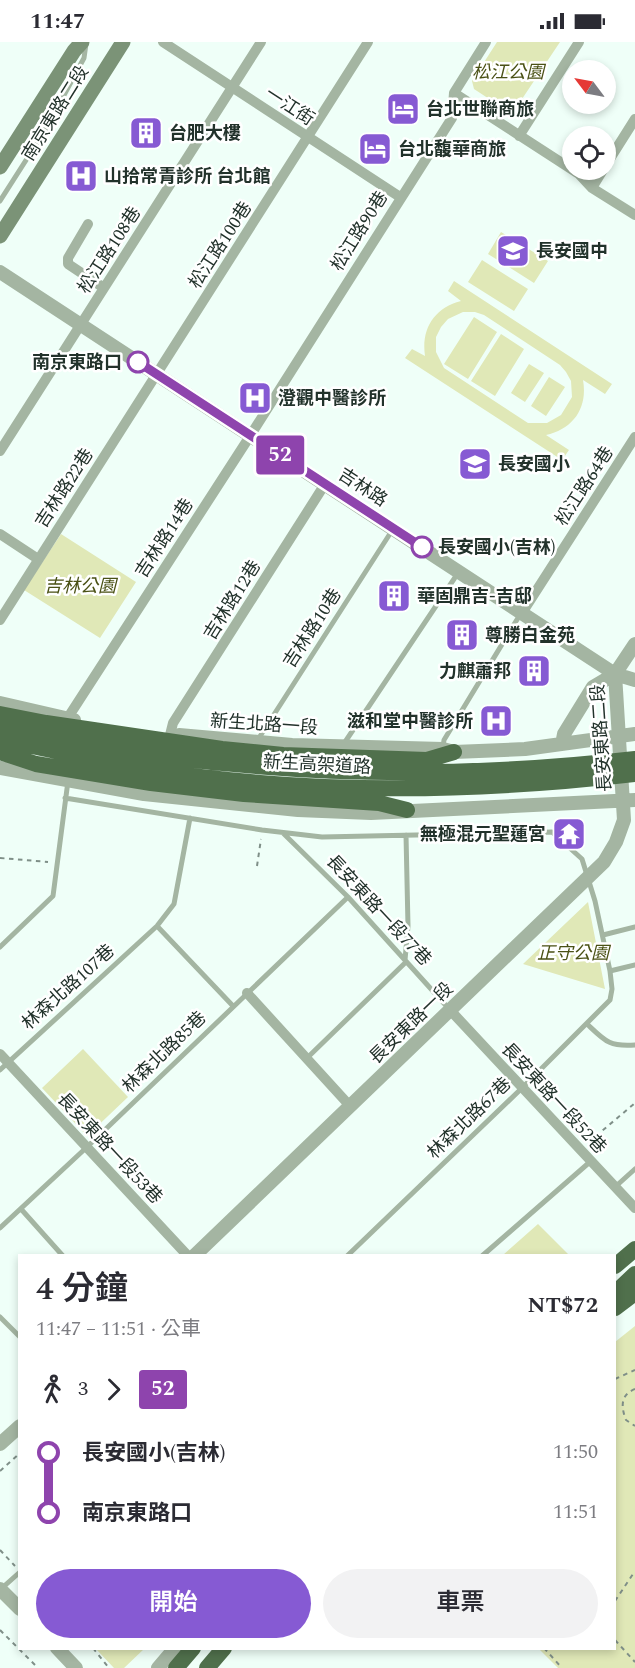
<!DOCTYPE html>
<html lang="zh-TW">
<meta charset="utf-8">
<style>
body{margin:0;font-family:Spectral,"Noto Sans TC",serif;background:#f2f2f3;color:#2b2b33;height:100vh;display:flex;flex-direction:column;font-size:22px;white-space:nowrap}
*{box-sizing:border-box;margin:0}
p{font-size:20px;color:#7c7c81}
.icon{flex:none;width:33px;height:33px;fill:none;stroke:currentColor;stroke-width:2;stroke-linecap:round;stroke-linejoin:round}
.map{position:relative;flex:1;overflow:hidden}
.drawer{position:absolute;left:18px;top:1212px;width:598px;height:396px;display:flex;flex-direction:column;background:#fff;border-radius:0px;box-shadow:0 3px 9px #0003}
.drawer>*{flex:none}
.badge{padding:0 12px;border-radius:4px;font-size:21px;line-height:39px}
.needle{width:39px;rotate:302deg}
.buttons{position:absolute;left:562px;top:18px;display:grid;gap:12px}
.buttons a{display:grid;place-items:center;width:54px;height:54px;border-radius:50%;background:#fff;box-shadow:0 3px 9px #0003;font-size:30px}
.map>.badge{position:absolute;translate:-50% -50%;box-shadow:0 0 0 3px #fff}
.legs{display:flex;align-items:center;gap:9px;height:66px;padding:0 18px;font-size:20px}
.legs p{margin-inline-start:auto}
.overview{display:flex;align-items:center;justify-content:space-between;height:102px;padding:0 18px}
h1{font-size:33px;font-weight:600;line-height:45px}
.action{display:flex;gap:12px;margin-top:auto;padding:12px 18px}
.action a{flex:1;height:69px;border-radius:36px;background:#865ad3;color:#fff;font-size:24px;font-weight:600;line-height:69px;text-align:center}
.action a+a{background:#f2f2f3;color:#2b2b33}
ul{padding:0 18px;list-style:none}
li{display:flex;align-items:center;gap:21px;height:60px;font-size:22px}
li i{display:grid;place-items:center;width:9px;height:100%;margin:0 8px;background:currentColor}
li i::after{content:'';width:15px;height:15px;margin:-8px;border:4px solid;border-radius:50%;background:#fff}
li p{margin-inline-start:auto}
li:first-child i{background:linear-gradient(#0000 50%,currentColor 0)}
li:last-child i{background:linear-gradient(currentColor 50%,#0000 0)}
.status{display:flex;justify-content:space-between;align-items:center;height:42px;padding:0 30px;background:#fff;direction:ltr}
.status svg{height:16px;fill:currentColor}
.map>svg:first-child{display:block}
</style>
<div class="status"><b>11:47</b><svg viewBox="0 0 49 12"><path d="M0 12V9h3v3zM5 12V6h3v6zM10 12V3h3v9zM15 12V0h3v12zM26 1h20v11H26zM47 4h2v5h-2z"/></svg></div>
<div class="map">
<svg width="635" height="1626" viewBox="0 0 635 1626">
<rect width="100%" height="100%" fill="#effff8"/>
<!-- green -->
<path fill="#e0e8b7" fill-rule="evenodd" d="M497,0H560L516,66L506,68L474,47L472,39Z
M501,190L548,219L534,241L488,212Z
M482,218L528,247L514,269L468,240Z
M454,239L612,342L605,352L583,338C588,366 573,387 546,393L569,408L562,418L405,316L412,307L425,314C421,287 434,266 461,259L448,249ZM463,270H475L484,273L560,323L566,330L571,339L572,355L561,373L547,381H528L444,326L436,310V295L441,285L448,277Z
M474,275L497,290L468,337L444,322Z
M501,292L524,307L495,354L471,339Z
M529,322L544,331L525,360L511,351Z
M549,335L565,345L546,374L531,364Z
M61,492L136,540L100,596L24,548Z
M588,860L605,947L523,922Z
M83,1007L128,1055L87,1094L42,1046Z
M538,1182L569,1213H503Z
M635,1284V1626H558L539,1607L615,1606V1300Z
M96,1607H144L124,1626H114Z"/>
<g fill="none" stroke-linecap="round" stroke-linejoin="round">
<!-- path -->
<path stroke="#7f8f88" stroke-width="2" stroke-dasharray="4.5 4.5" stroke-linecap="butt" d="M0,816L48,820
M257,824L261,797
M589,1100L635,1061
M615,1337L635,1328
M635,1347C620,1353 621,1365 626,1378L635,1384
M0,1429L20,1411
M0,1508L15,1524
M615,1559L635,1529
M0,1588L38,1626
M615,1598L635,1620
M93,1606L109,1626
M544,1606L562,1626"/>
<!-- service -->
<path stroke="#a4b5a2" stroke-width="5" d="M0,159L44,90L84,16L86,2
M257,699L393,487
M343,703L458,531
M443,705L444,698L521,571
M65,756L262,788L322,795L552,790L582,817L595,859L610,929L612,947L610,958L522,1046L347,1214
M284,792L348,855L450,968
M157,884L233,964
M603,893L635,885
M0,905L53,854L68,739
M405,918L408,884L406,793
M610,929L635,923
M587,982C605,999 609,1005 635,1003
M306,1017L406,920
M0,1028L157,884L174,862L190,776
M615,1145L635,1127
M21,1167L63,1214
M0,1186L87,1105L348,855
M482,1214L591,1119
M0,1275L20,1295
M1,1547L20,1530"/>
<!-- minor -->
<path stroke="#a4b5a2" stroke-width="10" d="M163,0L400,155
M454,51L579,132L592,146L635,173
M519,94L579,0
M606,123L635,77
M592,146L603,128
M88,182L68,216V222L104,246
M0,409L261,0
M0,492L38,517
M522,571L635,395
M0,578L368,0
M67,677L250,394L452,76L454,51L486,0
M170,693L173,681L325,442
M247,951L350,1064
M450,968L635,1166
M0,1012L188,1214"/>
<!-- tertiary -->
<path stroke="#a4b5a2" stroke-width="14" d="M0,230L615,632L635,638
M0,661L74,678
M179,693L292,703L443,707L454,710L525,707L635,692
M562,702L564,692L593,645L615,632
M0,726L144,752L298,768L371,771L635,758
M194,1214L604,820L616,800L624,778L615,632L635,602
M0,1402L20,1384
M0,1547L20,1567
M57,1606L76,1626
M158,1626L175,1606"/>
<!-- secondary -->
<path stroke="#7b9377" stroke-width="15" d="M0,125L74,9L82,0
M0,194L123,0"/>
<!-- trunk -->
<path stroke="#50704c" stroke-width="16" d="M0,672L46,681L222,707L283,713L427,718L454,710
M0,685C54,695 107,706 162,714C319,735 478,735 635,717
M0,697C46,706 92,718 138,726C301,753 471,751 635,732
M0,710L36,722L151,741L244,752L379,761L407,768
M615,1224L635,1207
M615,1251L635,1232
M615,1266L635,1251
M176,1626L193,1606
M207,1626L224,1606"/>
</g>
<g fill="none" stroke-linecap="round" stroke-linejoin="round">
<defs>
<path id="line-1" d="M138,320L422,505"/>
</defs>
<!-- line-1 casing -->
<use href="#line-1" stroke="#fff" stroke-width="14"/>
<!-- line-1 -->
<use href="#line-1" stroke="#8e44ad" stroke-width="9"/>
</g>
<!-- icons -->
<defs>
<symbol id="hotel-square" viewBox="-11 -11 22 22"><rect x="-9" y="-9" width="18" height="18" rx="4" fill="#865ad3" stroke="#fff"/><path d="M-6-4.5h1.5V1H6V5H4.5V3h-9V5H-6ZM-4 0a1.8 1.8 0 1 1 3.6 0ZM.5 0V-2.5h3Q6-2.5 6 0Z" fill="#fff"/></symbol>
<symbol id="building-square" viewBox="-11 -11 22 22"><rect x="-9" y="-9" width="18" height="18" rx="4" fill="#865ad3" stroke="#fff"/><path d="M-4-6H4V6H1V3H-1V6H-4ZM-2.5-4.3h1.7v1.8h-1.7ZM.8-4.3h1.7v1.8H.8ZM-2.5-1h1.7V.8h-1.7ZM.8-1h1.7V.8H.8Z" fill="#fff"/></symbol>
<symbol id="hospital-square" viewBox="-11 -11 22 22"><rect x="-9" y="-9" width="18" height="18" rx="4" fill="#865ad3" stroke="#fff"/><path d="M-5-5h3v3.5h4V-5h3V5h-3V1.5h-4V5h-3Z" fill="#fff"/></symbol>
<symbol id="school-square" viewBox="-11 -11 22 22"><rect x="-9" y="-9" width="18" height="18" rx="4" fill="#865ad3" stroke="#fff"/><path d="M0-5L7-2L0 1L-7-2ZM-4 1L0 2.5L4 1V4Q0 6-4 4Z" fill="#fff"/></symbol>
<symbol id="temple-square" viewBox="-11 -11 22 22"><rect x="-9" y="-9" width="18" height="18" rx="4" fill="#865ad3" stroke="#fff"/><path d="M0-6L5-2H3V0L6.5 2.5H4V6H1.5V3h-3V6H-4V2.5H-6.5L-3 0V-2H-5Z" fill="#fff"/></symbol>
</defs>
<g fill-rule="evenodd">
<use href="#hotel-square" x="384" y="48" width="38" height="38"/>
<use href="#building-square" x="127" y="72" width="38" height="38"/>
<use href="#hotel-square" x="356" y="88" width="38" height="38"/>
<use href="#hospital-square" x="62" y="115" width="38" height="38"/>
<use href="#school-square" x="494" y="190" width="38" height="38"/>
<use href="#hospital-square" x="236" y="337" width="38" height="38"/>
<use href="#school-square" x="456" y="403" width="38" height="38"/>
<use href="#building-square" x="375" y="535" width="38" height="38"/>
<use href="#building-square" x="443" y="574" width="38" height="38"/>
<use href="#building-square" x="515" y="610" width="38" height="38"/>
<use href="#hospital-square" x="477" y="660" width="38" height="38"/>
<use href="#temple-square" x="550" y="773" width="38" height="38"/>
</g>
<!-- markers -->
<g fill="#fff" stroke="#8e44ad" stroke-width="3">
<circle cx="138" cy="320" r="10"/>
<circle cx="422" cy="505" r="10"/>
</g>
<g text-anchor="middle" stroke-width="5" stroke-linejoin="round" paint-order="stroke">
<!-- park labels -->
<g font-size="18" font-style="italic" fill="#4a5115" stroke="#fff">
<text x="508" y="36">松江公園</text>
<text x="80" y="550">吉林公園</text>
<text x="573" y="917">正守公園</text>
</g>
<!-- street labels -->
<g font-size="18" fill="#22322b" stroke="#fff">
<text transform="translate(290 64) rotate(33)" y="6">一江街</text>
<text transform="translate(55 71) rotate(-58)" y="6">南京東路二段</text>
<text transform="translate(359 189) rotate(-58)" y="6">松江路90巷</text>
<text transform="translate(220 203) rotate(-57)" y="6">松江路100巷</text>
<text transform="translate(109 208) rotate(-57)" y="6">松江路108巷</text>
<text transform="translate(584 444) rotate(-57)" y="6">松江路64巷</text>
<text transform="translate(363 445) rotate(33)" y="6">吉林路</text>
<text transform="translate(64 446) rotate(-57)" y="6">吉林路22巷</text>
<text transform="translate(164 496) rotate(-57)" y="6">吉林路14巷</text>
<text transform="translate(232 558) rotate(-58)" y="6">吉林路12巷</text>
<text transform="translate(312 586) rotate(-57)" y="6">吉林路10巷</text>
<text transform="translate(264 682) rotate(4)" y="6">新生北路一段</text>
<text transform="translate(601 696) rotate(-94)" y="6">長安東路二段</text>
<text transform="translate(317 722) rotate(3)" y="6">新生高架道路</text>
<text transform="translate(379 868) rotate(47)" y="6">長安東路一段77巷</text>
<text transform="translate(68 945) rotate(-42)" y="6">林森北路107巷</text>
<text transform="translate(411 981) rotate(-44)" y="6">長安東路一段</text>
<text transform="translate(164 1010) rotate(-44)" y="6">林森北路85巷</text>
<text transform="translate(554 1056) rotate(47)" y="6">長安東路一段52巷</text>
<text transform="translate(469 1076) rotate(-44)" y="6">林森北路67巷</text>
<text transform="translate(110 1106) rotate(47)" y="6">長安東路一段53巷</text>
</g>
<!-- poi labels -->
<g font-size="18" font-weight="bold" fill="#22322b" stroke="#fff" text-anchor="start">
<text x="426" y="73">台北世聯商旅</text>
<text x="169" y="97">台肥大樓</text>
<text x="398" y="113">台北馥華商旅</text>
<text x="104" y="140">山拾常青診所 台北館</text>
<text x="536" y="215">長安國中</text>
<text x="278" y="362">澄觀中醫診所</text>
<text x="498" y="428">長安國小</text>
<text x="417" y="560">華固鼎吉-吉邸</text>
<text x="485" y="599">尊勝白金苑</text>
<text x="511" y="635" text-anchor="end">力麒蕭邦</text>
<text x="473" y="685" text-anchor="end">滋和堂中醫診所</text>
<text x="546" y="798" text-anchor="end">無極混元聖蓮宮</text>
</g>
<!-- stop labels -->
<g font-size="18" font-weight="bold" fill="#22322b" stroke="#fff" text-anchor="end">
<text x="122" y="326">南京東路口</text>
<text x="438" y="511" text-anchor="start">長安國小(吉林)</text>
</g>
</g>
</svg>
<div class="buttons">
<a><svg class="needle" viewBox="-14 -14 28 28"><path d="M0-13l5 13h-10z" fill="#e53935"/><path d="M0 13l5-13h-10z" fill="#7c7c81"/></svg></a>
<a><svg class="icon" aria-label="locate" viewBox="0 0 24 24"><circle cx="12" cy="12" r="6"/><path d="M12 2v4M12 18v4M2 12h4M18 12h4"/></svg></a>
</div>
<b class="badge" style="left:280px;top:413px;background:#8e44ad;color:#fff">52</b>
<section class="drawer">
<div class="overview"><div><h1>4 分鐘</h1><p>11:47 – 11:51 · 公車</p></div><b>NT$72</b></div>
<div class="legs"><svg class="icon" aria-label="walk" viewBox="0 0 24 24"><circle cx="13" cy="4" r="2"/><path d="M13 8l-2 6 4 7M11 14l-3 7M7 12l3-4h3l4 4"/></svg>3<svg class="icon" aria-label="forward" viewBox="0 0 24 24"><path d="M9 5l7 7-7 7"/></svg><b class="badge" style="background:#8e44ad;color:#fff">52</b></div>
<ul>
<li><i style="color:#8e44ad"></i><b>長安國小(吉林)</b><p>11:50</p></li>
<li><i style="color:#8e44ad"></i><b>南京東路口</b><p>11:51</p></li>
</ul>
<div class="action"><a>開始</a><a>車票</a></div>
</section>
</div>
